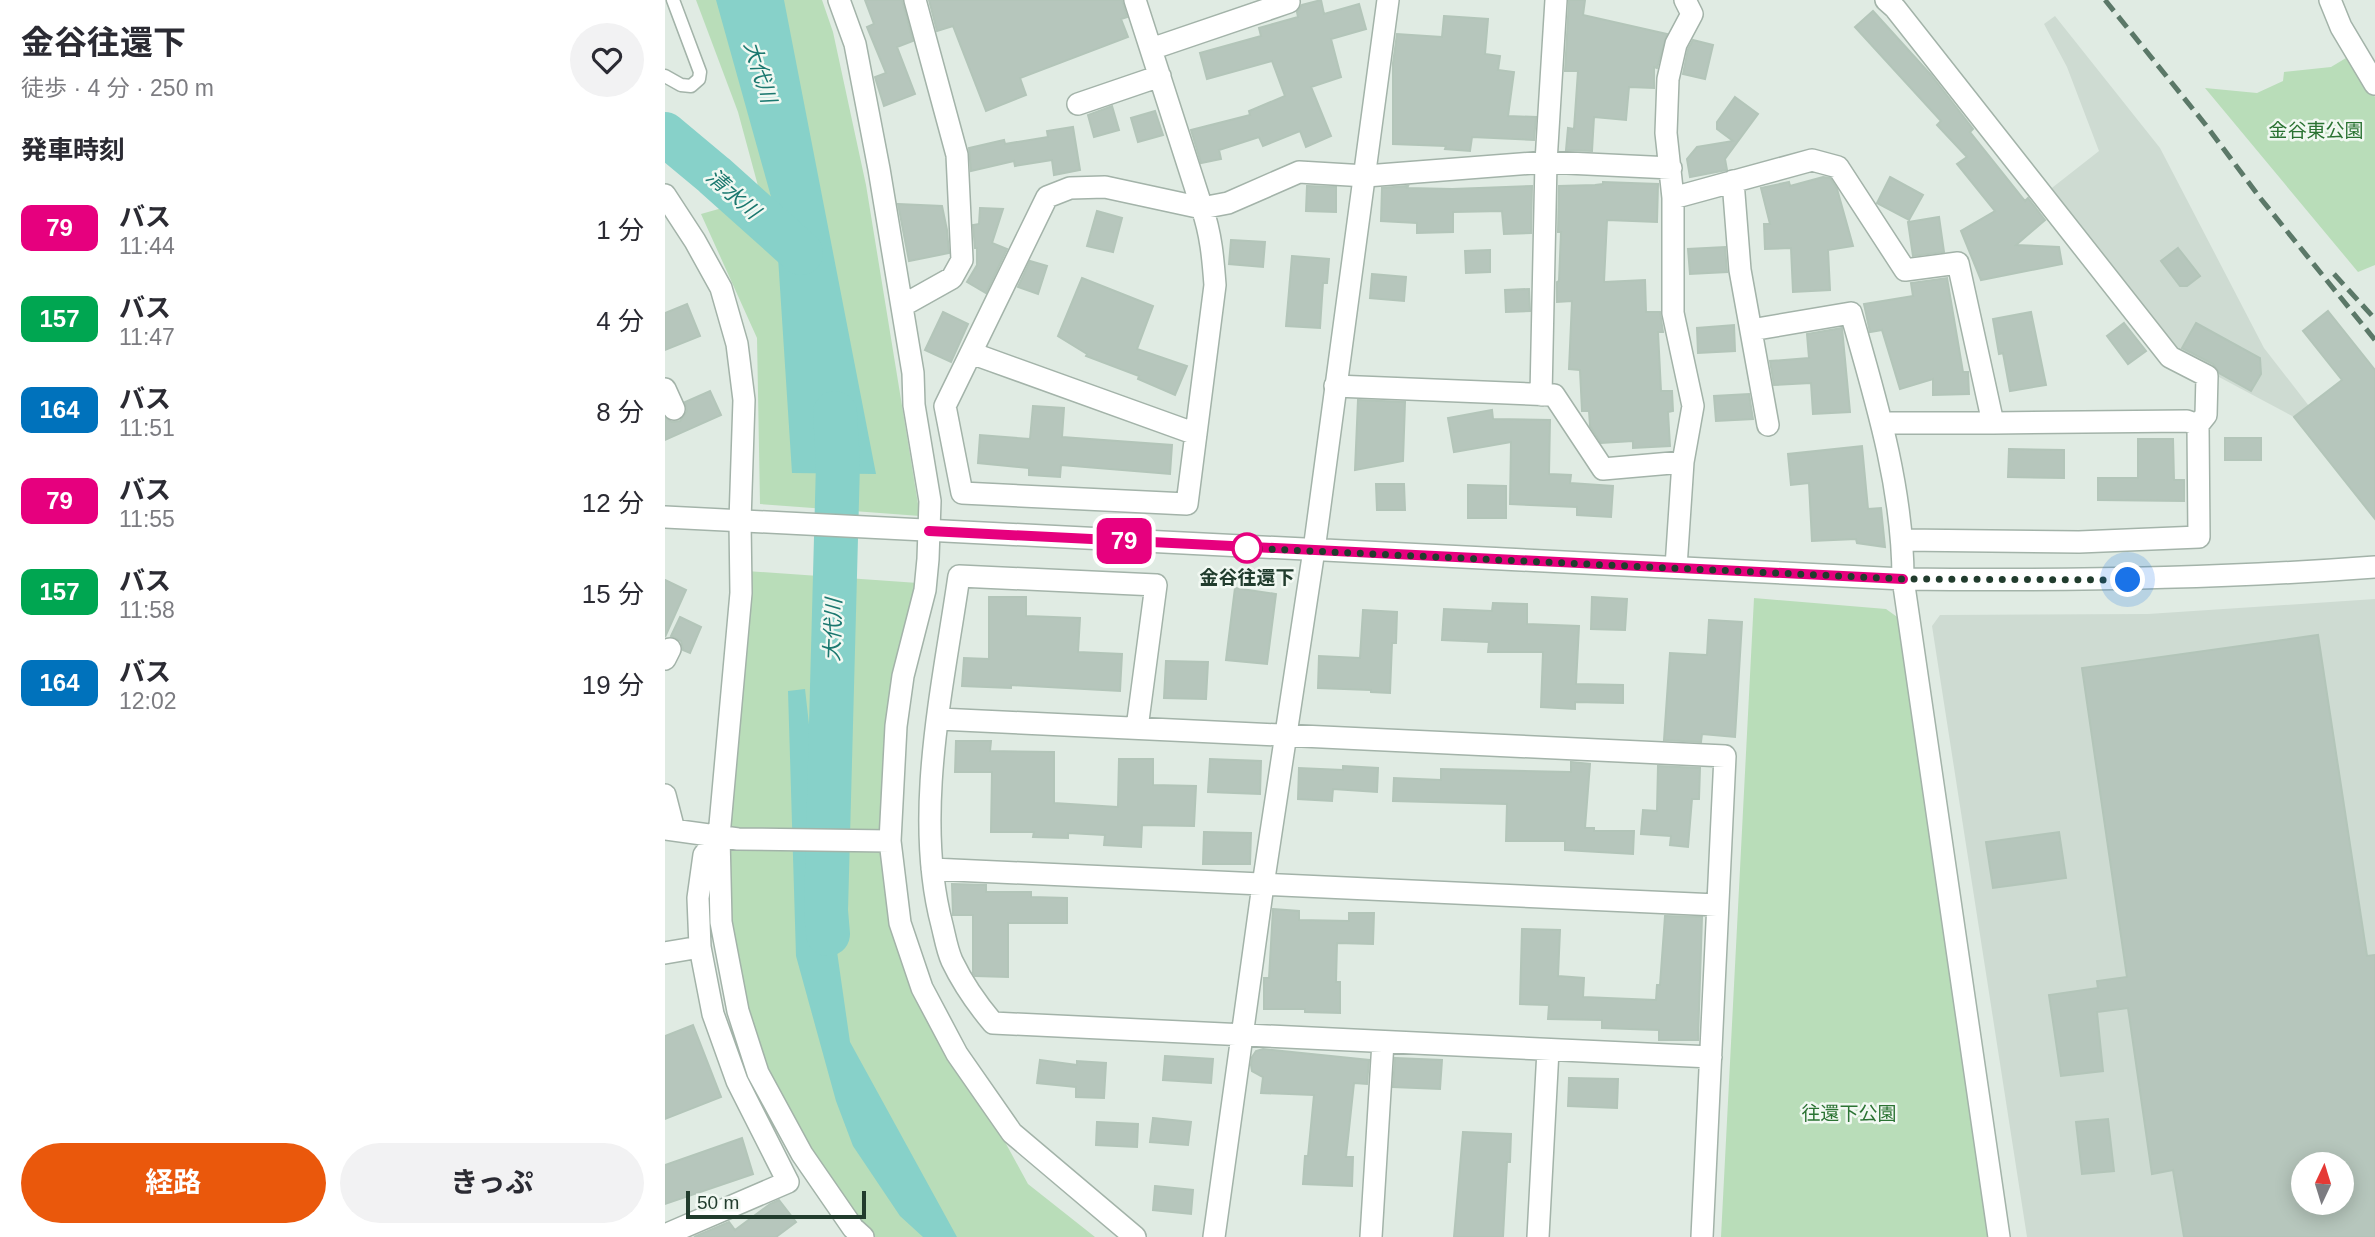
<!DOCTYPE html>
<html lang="ja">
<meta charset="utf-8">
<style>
body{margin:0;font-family:Helvetica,"Noto Sans JP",sans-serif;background:#f2f2f3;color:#2b2b33;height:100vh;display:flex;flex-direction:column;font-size:26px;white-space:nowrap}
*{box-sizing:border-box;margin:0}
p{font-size:23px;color:#7c7c81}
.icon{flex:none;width:38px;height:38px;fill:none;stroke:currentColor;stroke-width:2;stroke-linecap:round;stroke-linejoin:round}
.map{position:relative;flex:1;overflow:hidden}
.details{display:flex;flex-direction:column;background:#fff;width:665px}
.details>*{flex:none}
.badge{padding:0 14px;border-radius:10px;font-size:24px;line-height:46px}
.needle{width:46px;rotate:4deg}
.controls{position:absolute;left:1626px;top:1152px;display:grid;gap:14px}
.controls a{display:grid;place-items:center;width:63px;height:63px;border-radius:50%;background:#fff;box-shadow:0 4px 18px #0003;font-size:35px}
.scale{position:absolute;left:21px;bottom:18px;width:180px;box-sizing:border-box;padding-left:7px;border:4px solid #213c2d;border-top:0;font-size:19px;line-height:24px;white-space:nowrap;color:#213c2d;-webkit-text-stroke:5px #f1f8f2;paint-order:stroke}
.you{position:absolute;width:35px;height:35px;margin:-18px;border:5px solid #fff;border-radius:50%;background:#1a73e8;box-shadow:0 0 0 10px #1a73e833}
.map>.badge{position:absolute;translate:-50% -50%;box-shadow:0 0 0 4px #fff}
h2{padding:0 21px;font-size:26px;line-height:63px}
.round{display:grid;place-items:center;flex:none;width:74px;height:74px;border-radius:37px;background:#f2f2f3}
.overview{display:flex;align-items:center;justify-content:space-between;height:119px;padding:0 21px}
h1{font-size:33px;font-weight:700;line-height:52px}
.cta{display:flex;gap:14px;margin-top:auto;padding:14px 21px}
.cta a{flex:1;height:80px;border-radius:42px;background:#ea580c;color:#fff;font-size:28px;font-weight:700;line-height:80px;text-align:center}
.cta a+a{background:#f2f2f3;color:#2b2b33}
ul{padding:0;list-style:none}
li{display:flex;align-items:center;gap:21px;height:91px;padding:0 21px}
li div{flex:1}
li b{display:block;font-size:26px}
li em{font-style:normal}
li .badge{min-width:77px;font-weight:700;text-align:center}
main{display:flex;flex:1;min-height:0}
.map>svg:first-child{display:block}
</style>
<main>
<section class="details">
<div class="overview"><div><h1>金谷往還下</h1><p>徒歩 · 4 分 · 250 m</p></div><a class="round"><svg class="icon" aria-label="heart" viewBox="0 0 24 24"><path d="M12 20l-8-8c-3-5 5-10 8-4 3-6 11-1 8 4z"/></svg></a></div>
<h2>発車時刻</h2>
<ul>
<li><span class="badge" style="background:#e6007e;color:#fff">79</span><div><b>バス</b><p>11:44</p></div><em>1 分</em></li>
<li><span class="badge" style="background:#00a651;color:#fff">157</span><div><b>バス</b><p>11:47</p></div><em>4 分</em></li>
<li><span class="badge" style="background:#0072bc;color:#fff">164</span><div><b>バス</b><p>11:51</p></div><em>8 分</em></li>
<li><span class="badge" style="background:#e6007e;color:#fff">79</span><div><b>バス</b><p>11:55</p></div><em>12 分</em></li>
<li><span class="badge" style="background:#00a651;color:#fff">157</span><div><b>バス</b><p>11:58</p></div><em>15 分</em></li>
<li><span class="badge" style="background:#0072bc;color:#fff">164</span><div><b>バス</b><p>12:02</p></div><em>19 分</em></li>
</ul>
<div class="cta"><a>経路</a><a>きっぷ</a></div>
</section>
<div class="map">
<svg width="1710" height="1237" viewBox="0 0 1710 1237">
<rect width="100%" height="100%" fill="#e0ebe3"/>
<!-- built -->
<path fill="#cedbd2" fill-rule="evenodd" d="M1390,16L1495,148L1599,348L1644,406L1629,417L1507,352L1383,191L1434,151L1402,67L1379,24Z
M1710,599V1237H1362L1267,626L1275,615L1483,614ZM1638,1164H1676V1202H1638Z"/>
<!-- green -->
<path fill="#b9ddb9" d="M31,0H157L168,32L201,185L255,516L95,504L92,338L36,214L96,197L73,112Z
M1686,55L1710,97V265L1693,272L1540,88L1592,93L1618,81L1619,72L1666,67Z
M81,571L253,583L229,713L234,933L292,1054L363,1184L430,1237H207L189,1220L89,1062L56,922Z
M1089,598L1221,609L1235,619L1324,1237H1056Z"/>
<!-- water -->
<path fill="#87d1c9" d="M51,0H119L211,474L127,473L110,211Z
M140,689L161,875L185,1042L292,1237H258L235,1216L188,1146L171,1101L131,956L123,691Z"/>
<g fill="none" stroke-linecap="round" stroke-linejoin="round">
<!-- river -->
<path stroke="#87d1c9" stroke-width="44" d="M0,134L49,175L136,253
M163,934L161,911L173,463L170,413"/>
</g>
<!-- building -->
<path fill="#b6c6bc" stroke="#b3c5b9" stroke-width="2" fill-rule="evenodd" d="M200,0H237L248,41L232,47L250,94L219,106L210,77L221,73L202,27L209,24Z
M264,0H457L462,17L456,19L463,37L355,78L361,95L321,111L288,26L272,31Z
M656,0L659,14L694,4L701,29L666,39L676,77L646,87L666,136L641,147L635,131L598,146L594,137L554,150L556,159L536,163L526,130L585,115L584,111L620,96L607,61L542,79L535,53L596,36L594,28L633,17L632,12L637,5Z
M904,0H920L918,15L1002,34L992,68L989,67V88L964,87L961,120L929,117L927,151L901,150L903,128L909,129L913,71H900Z
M1208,11L1266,75L1308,129L1305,132L1360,201L1363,198L1380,220L1351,245L1394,247L1397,264L1316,280L1296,231L1330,211L1292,164L1302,157L1272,125L1276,121L1190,27Z
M779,16L823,19L820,54L835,56L833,70L849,72L843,116L871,117L869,140L807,137L805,151L780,149L781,146L728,144V63L732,34L777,37Z
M1028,40L1048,45L1040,79L1018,74L1023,49Z
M1070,97L1093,114L1060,159L1062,170L1025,177L1022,159L1032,147L1068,141L1052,129V122Z
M447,106L454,130L429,137L423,115Z
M490,111L498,135L473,142L466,118Z
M408,127L415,170L389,175L387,160L350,166L349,161L306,171L304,148L339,140L340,144L383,137L382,131Z
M1158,177L1165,178L1172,189L1188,246L1163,250L1165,290L1128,292L1126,248L1100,249L1099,224H1105L1096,188L1124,182L1125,186Z
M1225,177L1258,195L1244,220L1212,203Z
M938,182L993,184L992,222L942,220L939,282L980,280L981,312H995L998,332H993L996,391H1007L1008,411L1003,412L1005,446L968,448V441L936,443L925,426L924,411H917L915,370L904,369L907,301L892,302V282L894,281L896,232H893L894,186L930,185L938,184Z
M642,186L671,187V212L641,211Z
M743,186L742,188L787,189L867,186L866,233L839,234L837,211L788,212V232L752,233V223L716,221L717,188Z
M233,204L277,206L282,230L284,253L244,261Z
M315,208L338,209L327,243L342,249L321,293L302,282L312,265V248H310L308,225L314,224Z
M432,211L457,218L448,252L422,246Z
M1274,217L1279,252L1248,256L1243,222Z
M566,240L600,242L598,267L564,264Z
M1060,247L1062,272L1025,274L1023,249Z
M1513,248L1535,276L1522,286H1515L1496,261Z
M825,250V272L801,273L800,251Z
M627,256L664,259L662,283H658L655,328L621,326Z
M365,261L382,266L373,294L353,287Z
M707,274L741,277L739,301L705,298Z
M417,278L488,306L472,349L522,366L510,395L473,379L474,376L421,356L422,354L393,336Z
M1282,278L1298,372H1303L1304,394L1268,395V379L1235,389L1217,330L1205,332L1199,304L1248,296L1246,283Z
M864,289L865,311L841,312L840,290Z
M22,304L35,336L0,350V313Z
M1663,311L1710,370V519L1629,417L1677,380L1638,331Z
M278,312L303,324L286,362L260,350Z
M1366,312L1381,385L1345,391L1338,353L1334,354L1328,319Z
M1459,323L1481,351L1463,364L1442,336Z
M1531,323L1595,358L1596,374L1586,391L1554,373L1548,364L1517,348Z
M1069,325L1070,351L1033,353L1032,328Z
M1177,328L1185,412L1148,414L1146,383L1109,385L1105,361L1144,358L1142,334Z
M45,391L56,415L0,440V418L7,422L15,421L22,411L20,402Z
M1084,394L1088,419L1051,421L1049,396Z
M693,400L740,402L738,461L690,470Z
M368,406L399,408L397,437L507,445L505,474L396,465L395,477L364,475V468L313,463L315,435L365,439Z
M827,410L828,419L885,420L884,474L906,475L905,483L948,486L946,517L912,515V507L845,504L846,442L789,452L783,418Z
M1560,438H1596V460H1560Z
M1473,439H1508L1509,480H1519V501L1433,500V478H1473Z
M1197,446L1203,509L1216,508L1220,547L1192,543L1191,539L1147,541L1144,483L1126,485L1123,454Z
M1344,449L1399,450V478L1343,477Z
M711,484H739L740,510H712Z
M803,485L841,486V518H803Z
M0,580L21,590L0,637Z
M570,588L611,594L602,664L561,660Z
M324,597H361V616L415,618L413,652L457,654L455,691L346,685V688L297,686L299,658L324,659Z
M927,597L962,599L960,630L926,629Z
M828,603L862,604V624L914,626L911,684L958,685V703L910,702V709L876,707L878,652H823L824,642L777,640L779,609L827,611Z
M698,610L732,612L731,643H727L725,693L706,692V690L653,688L654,656L695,658Z
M15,617L36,627L25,653L18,650L16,641L6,636Z
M1044,620L1077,622L1070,737L1037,734L1036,742L999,740L1005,653L1042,655Z
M1653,635L1702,956L1710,955V1237H1519L1508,1170L1487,1174L1463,1008L1432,1012L1438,1071L1396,1076L1384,995L1433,988L1432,981L1462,977L1417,668ZM1638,1164H1676V1202H1638Z
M501,661L543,662L541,699L499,698Z
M291,741H326L325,751L389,752V803L453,807L454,759H488V785L531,786L529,826L477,825L476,847L439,845L440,835L403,833V838L368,837L369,832H326L327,772H290Z
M545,759L596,761L595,794L543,792Z
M906,762L925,764L920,828H929V831H969L968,854L900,850V841H841L842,804L728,801L729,778L776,780V769L906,772Z
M678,766L713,768L712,792L668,789L667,801L633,799L634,768L678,770Z
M993,766L1035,768L1034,799H1027L1023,847L1005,845L1006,836L976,834L978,810L992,811Z
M539,832L586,833L585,864H538Z
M1394,832L1401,878L1328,888L1321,842Z
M287,884L321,885V892H366V897L402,898V923H343V977L310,976L308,973V915H288Z
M608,909L634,911V920L684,921V913H709L708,944L672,943L671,982H675V1013L640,1012V1009H599V978H604Z
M1000,916L1037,917L1033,1040H994V1030L937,1028V1020L883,1019L884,1005L855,1004L857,929L895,930L893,976L919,978L918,997L991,1000L992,985H995Z
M28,1025L56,1097L0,1119V1036Z
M598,1049L704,1060L702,1084L689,1083L681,1157H688L687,1186L638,1184L640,1156H643L649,1095L596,1093L598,1077L587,1071L586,1065L587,1057L591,1051Z
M500,1056L548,1059L546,1083L498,1080Z
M730,1058L777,1060L775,1089L728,1087Z
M375,1060L412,1065V1061L441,1063L439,1098L411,1097V1087L372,1083Z
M904,1078L953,1079L952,1108L903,1106Z
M488,1118L526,1122L523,1145L485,1142Z
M1443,1119L1449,1171L1417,1174L1411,1122Z
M432,1122L473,1124L472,1147L431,1145Z
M798,1132L846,1134L845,1162H842L838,1237H789Z
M77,1138L88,1174L0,1204V1165Z
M490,1186L528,1190L526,1214L488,1210Z
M114,1200L131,1222L111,1237H29L64,1222L70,1230L105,1204Z"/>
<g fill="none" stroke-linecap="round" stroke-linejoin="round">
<defs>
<path id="service" d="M0,76L16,85L26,86L34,79L35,72L8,0"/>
<path id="minor" d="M174,0L190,44L214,169L248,373L249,405L265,501L263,559L260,590L238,676L231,726L225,841L235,923L257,988L292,1054L347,1133L470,1237
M470,0L537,208C546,234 548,258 550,285L522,504L297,493L280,406L382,197L405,188L440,187L537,208L563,203L634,172L701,176L881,162L1006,168
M1221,0L1230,8L1505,357L1542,376L1541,415L1533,425
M1665,0L1676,27L1710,84
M486,49L624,2
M413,104L495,76
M1068,181L1075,270L1103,425
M0,195L30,241L56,288L72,344L79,400L75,521L76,593L54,836L56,922L73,1011L93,1073L137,1154L188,1228L198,1237
M1008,198L1147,160L1173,167L1240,270L1293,263L1328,423H1217
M237,306L287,278L297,260L292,155L250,0
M1086,330L1186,313C1211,400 1238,488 1238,579
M306,353L531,434
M670,386L889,395L938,469L1018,462
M0,389L9,409
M876,395L881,162L891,0
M1238,540L1414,542L1534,537L1533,425L1522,421L1328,423
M1011,567L1018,462L1028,406L1008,313V198L1001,133L1003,79L1011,44L1027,14L1020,0
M0,659L5,649
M274,719L1060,756L1037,1237
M472,728L491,585L294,576C278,687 248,815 277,925C280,937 282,950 287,961C298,984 312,1004 328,1023L1046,1057
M0,795L9,830
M0,829L73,839L225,841
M267,869L1052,905
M0,953L35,947
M0,1235L123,1182L72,1081L48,1014L35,947L33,898L39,855L54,836
M549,1237L598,885L649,550
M706,1237L718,1042
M873,1237L883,1050"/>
<path id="tertiary" d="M0,517L1238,579C1396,581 1552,579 1710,567
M649,550L723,0
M1238,579L1334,1237"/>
</defs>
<!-- service casing -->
<use href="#service" stroke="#a3b3a9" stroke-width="15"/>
<!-- minor casing -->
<use href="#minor" stroke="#a3b3a9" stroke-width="24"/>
<!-- tertiary casing -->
<use href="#tertiary" stroke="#a3b3a9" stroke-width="24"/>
<!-- service -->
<use href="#service" stroke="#fff" stroke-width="12"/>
<!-- minor -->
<use href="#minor" stroke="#fff" stroke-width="21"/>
<!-- tertiary -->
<use href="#tertiary" stroke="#fff" stroke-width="21"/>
<!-- rail -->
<path stroke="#5b7868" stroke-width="5" stroke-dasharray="14 7" stroke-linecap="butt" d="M1440,0L1540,124L1596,199L1710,340
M1669,274L1710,319"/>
</g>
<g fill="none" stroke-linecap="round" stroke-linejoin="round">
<defs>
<path id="line" d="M264,531L1238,579"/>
</defs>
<!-- line casing -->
<use href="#line" stroke="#fff" stroke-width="16"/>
<!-- line -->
<use href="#line" stroke="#e6007e" stroke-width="10"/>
<!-- walk -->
<path stroke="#213c2d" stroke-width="7" stroke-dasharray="0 12.6" d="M582,548L1238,579L1463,580"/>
</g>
<!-- markers -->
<circle fill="#fff" stroke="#e6007e" stroke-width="3.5" cx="582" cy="548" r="14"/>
<g text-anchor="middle" stroke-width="5" stroke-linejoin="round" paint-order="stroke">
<!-- park labels -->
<g font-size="19" fill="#2b7333" stroke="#f1f8f2">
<text x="1651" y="137">金谷東公園</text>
<text x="1184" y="1120">往還下公園</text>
</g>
<!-- stop labels -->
<g font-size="19" font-weight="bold" fill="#213c2d" stroke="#f1f8f2">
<text x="582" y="584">金谷往還下</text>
</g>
<!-- water labels -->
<g font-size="21" font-style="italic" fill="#1b786f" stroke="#f1f8f2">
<text transform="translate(95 72) rotate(73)" y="7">大代川</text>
<text transform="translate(68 194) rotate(41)" y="7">清水川</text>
<text transform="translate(168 630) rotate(-88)" y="7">大代川</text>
</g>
</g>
</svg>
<div class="controls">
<a><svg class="needle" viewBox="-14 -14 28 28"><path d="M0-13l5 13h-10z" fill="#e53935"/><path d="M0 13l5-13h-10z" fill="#7c7c81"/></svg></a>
</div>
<div class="scale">50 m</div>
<div class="you" style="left:1463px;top:580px"></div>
<b class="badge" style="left:459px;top:541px;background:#e6007e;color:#fff">79</b>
</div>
</main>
